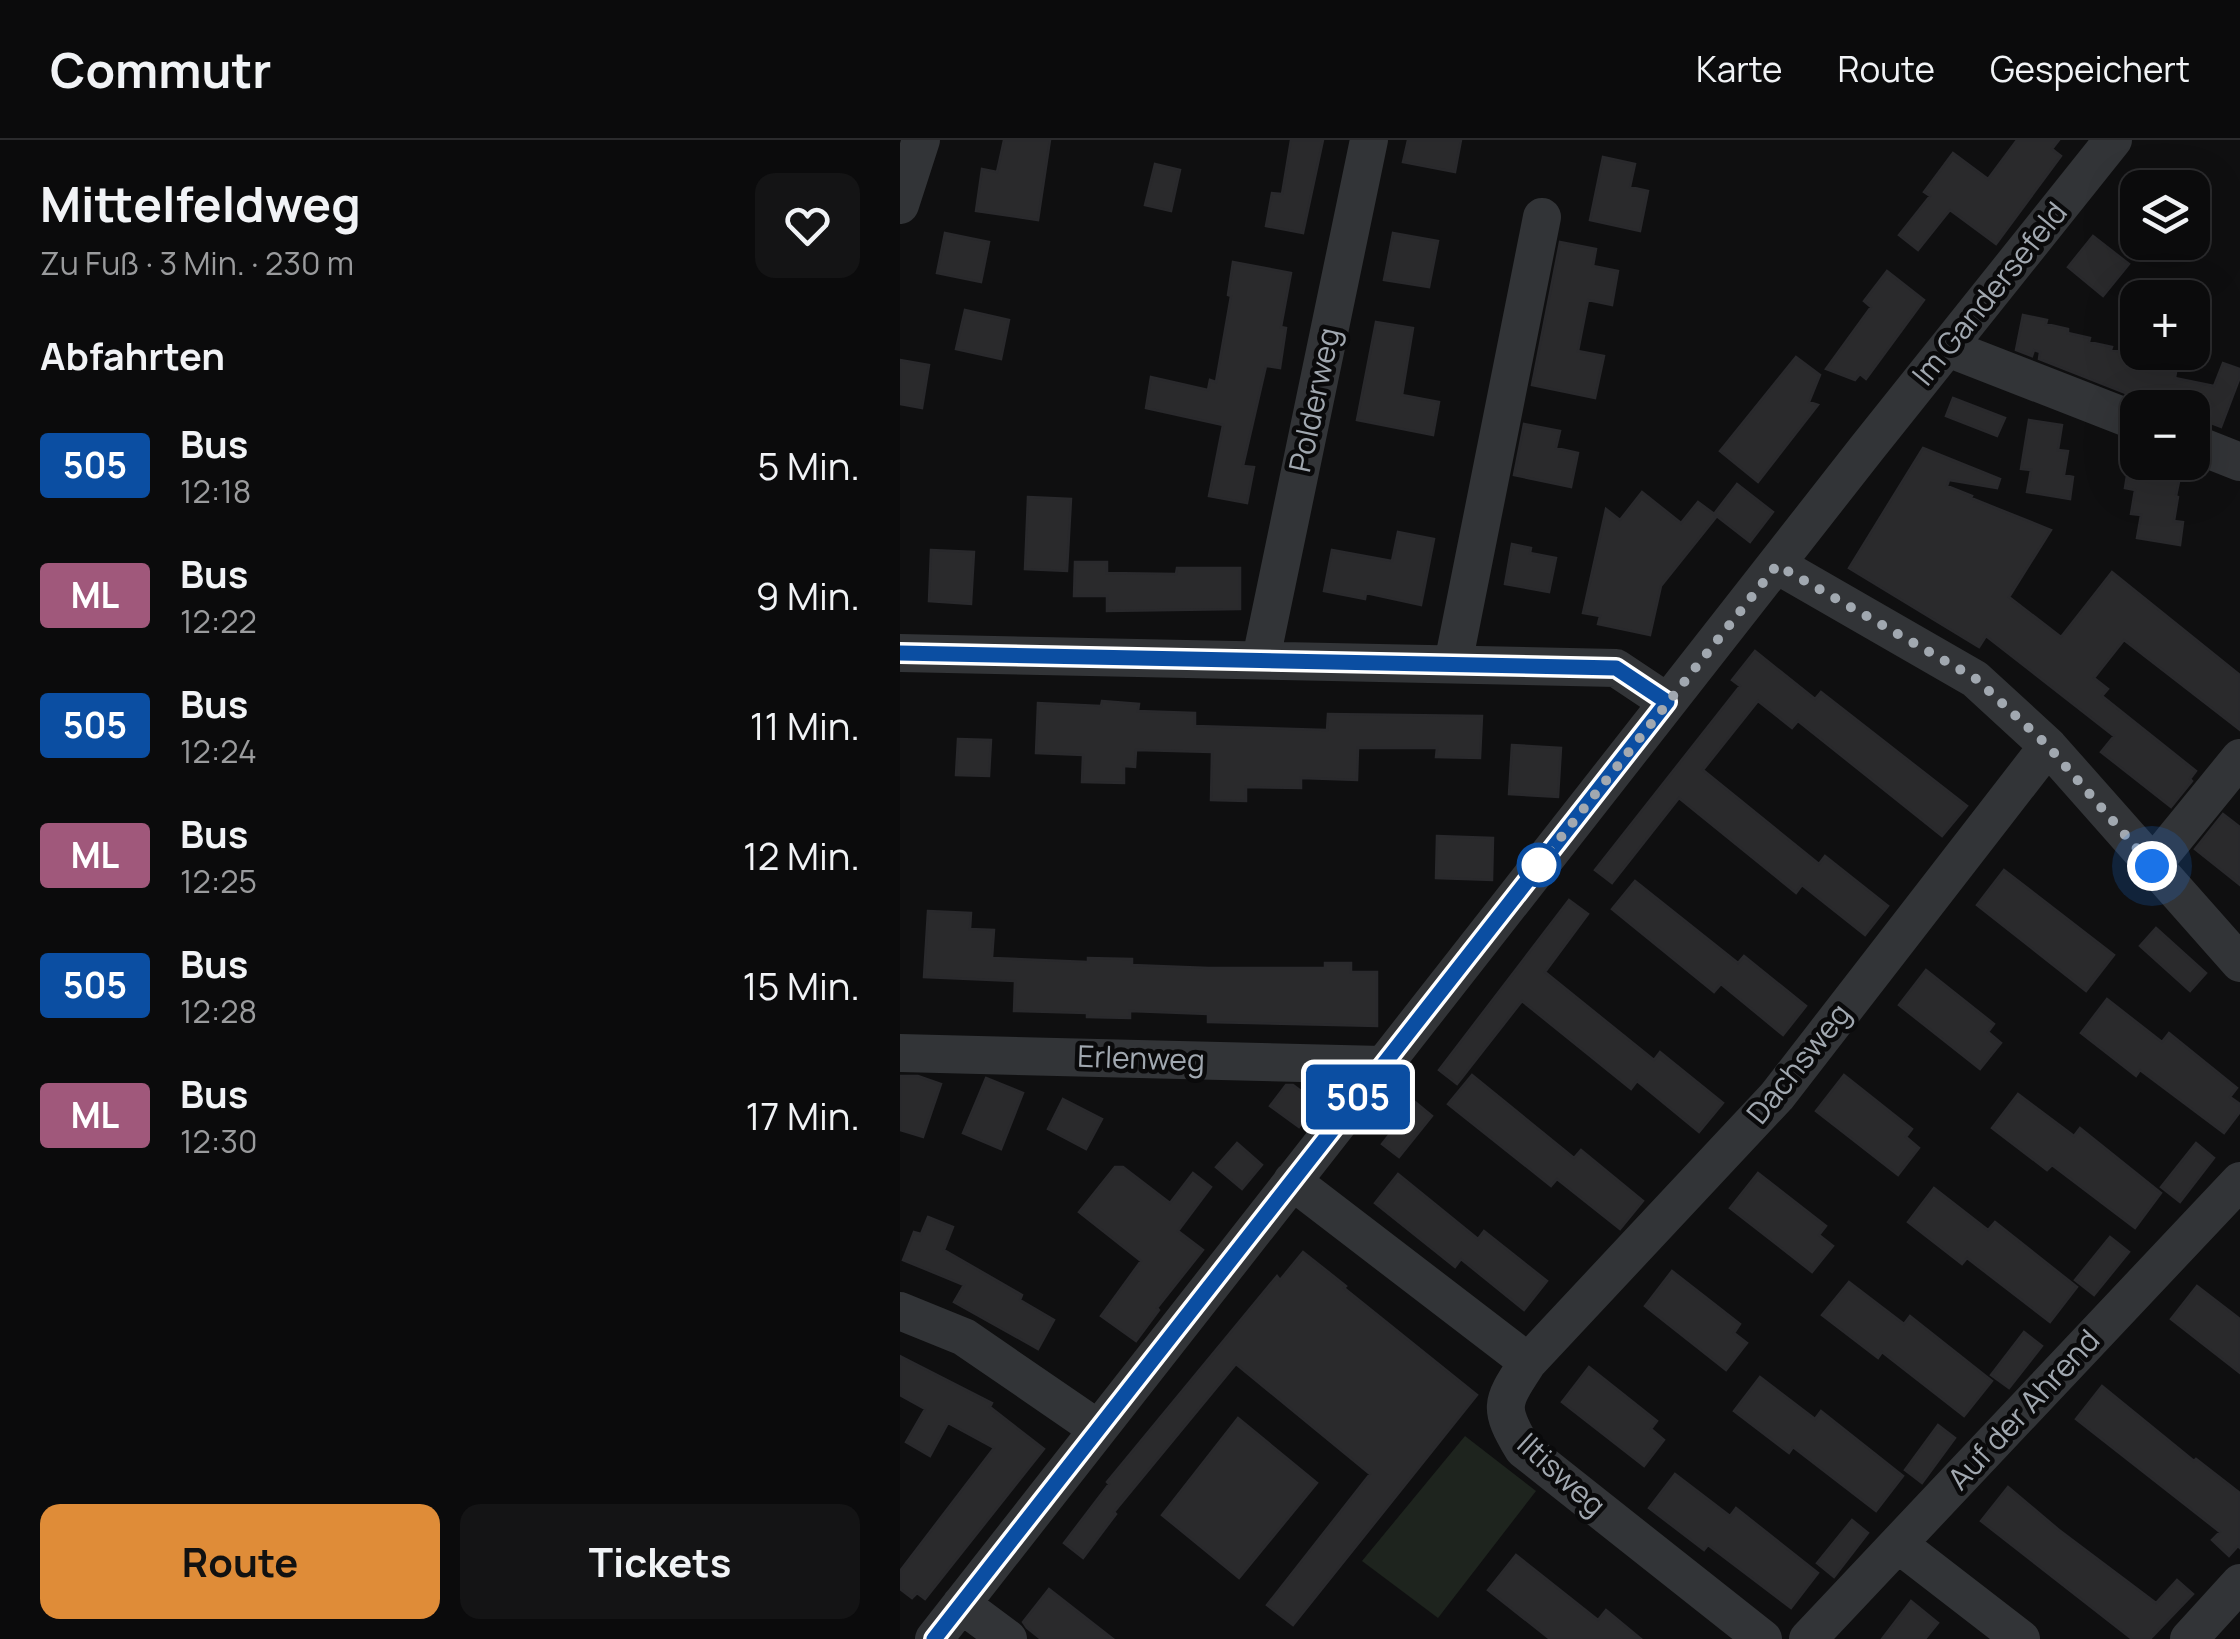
<!DOCTYPE html>
<html lang="de">
<meta charset="utf-8">
<style>
body{margin:0;font-family:Manrope,sans-serif;background:#141415;color:#f1f3f6;height:100vh;display:flex;flex-direction:column;font-size:38px;white-space:nowrap}
*{box-sizing:border-box;margin:0}
p{font-size:32px;color:#9a9b9d}
.icon{flex:none;width:55px;height:55px;fill:none;stroke:currentColor;stroke-width:2;stroke-linecap:round;stroke-linejoin:round}
.map{position:relative;flex:1;overflow:hidden}
.panel{display:flex;flex-direction:column;background:#0b0b0c;width:900px}
.panel>*{flex:none}
.badge{padding:0 20px;border-radius:8px;font-size:35px;line-height:65px}
.tools{position:absolute;left:1220px;top:30px;display:grid;gap:20px}
.tools a{display:grid;place-items:center;width:90px;height:90px;border-radius:20px;background:#0b0b0c;box-shadow:0 10px 40px #0002,0 0 0 2px #2b2b2d;font-size:50px}
.you{position:absolute;width:50px;height:50px;margin:-25px;border:8px solid #fff;border-radius:50%;background:#1a73e8;box-shadow:0 0 0 15px #1a73e833}
.map>.badge{position:absolute;translate:-50% -50%;box-shadow:0 0 0 5px #fff}
h2{padding:0 40px;font-size:38px;line-height:90px}
.round{display:grid;place-items:center;flex:none;width:105px;height:105px;border-radius:20px;background:#141415}
.summary{display:flex;align-items:center;justify-content:space-between;height:170px;padding:0 40px}
h1{font-size:48px;font-weight:700;line-height:75px}
.cta{display:flex;gap:20px;margin-top:auto;padding:20px 40px}
.cta a{flex:1;height:115px;border-radius:20px;background:#df8c38;color:#111;font-size:40px;font-weight:700;line-height:115px;text-align:center}
.cta a+a{background:#141415;color:#f1f3f6}
ul{padding:0;list-style:none}
li{display:flex;align-items:center;gap:30px;height:130px;padding:0 40px}
li div{flex:1}
li b{display:block;font-size:38px}
li em{font-style:normal}
li .badge{min-width:110px;font-weight:700;text-align:center}
header{display:flex;align-items:center;gap:60px;box-sizing:border-box;height:140px;padding:0 50px;background:#0b0b0c;border-bottom:2px solid #2b2b2d}
header strong{font-size:48px}
nav{display:flex;gap:55px;margin-inline-start:auto;font-size:35px}
main{display:flex;flex:1;min-height:0}
.map>svg:first-child{display:block}
</style>
<header>
<strong>Commutr</strong>
<nav><a>Karte</a><a>Route</a><a>Gespeichert</a></nav>
</header>
<main>
<section class="panel">
<div class="summary"><div><h1>Mittelfeldweg</h1><p>Zu Fuß · 3 Min. · 230 m</p></div><a class="round"><svg class="icon" aria-label="heart" viewBox="0 0 24 24"><path d="M12 20l-8-8c-3-5 5-10 8-4 3-6 11-1 8 4z"/></svg></a></div>
<h2>Abfahrten</h2>
<ul>
<li><span class="badge" style="background:#0b4ea2;color:#fff">505</span><div><b>Bus</b><p>12:18</p></div><em>5 Min.</em></li>
<li><span class="badge" style="background:#a0587b;color:#fff">ML</span><div><b>Bus</b><p>12:22</p></div><em>9 Min.</em></li>
<li><span class="badge" style="background:#0b4ea2;color:#fff">505</span><div><b>Bus</b><p>12:24</p></div><em>11 Min.</em></li>
<li><span class="badge" style="background:#a0587b;color:#fff">ML</span><div><b>Bus</b><p>12:25</p></div><em>12 Min.</em></li>
<li><span class="badge" style="background:#0b4ea2;color:#fff">505</span><div><b>Bus</b><p>12:28</p></div><em>15 Min.</em></li>
<li><span class="badge" style="background:#a0587b;color:#fff">ML</span><div><b>Bus</b><p>12:30</p></div><em>17 Min.</em></li>
</ul>
<div class="cta"><a>Route</a><a>Tickets</a></div>
</section>
<div class="map">
<svg width="1340" height="1499" viewBox="0 0 1340 1499">
<rect width="100%" height="100%" fill="#0f0f10"/>
<!-- green -->
<path fill="#1e241e" d="M565,1296L636,1351L538,1478L462,1421Z"/>
<!-- building -->
<path fill="#2a2a2c" stroke="#29292c" stroke-width="2.5" d="M104,0H150L138,80L76,71L82,29L97,32Z
M391,0H423L403,93L366,86L372,53L382,54Z
M508,0H561L555,32L503,22Z
M1117,0H1159L1152,9L1161,16L1096,104L1050,70L1018,110L999,95L1030,56L1024,52L1053,13L1088,39Z
M703,17L735,24L730,47L748,51L740,91L690,80Z
M255,24L280,30L271,71L245,65Z
M45,93L89,102L81,142L37,133Z
M493,93L538,101L529,147L484,140Z
M1193,96L1229,124L1203,156L1168,127Z
M660,102L696,109L693,126L718,131L712,165L688,160L678,211L704,216L695,258L632,245Z
M333,122L391,133L381,187L386,188L380,228L366,226L343,326L354,327L347,363L309,356L323,285L246,268L251,237L308,250L310,240L316,242L331,156L328,155Z
M987,131L1024,160L966,239L960,234L955,240L926,229L971,167L964,161Z
M65,170L109,180L101,219L56,209Z
M1123,175L1147,180L1146,184L1168,189V193L1190,198L1189,202L1212,207L1211,210L1234,214L1233,219L1256,223L1254,227L1276,232L1275,238L1314,246L1323,223L1340,229V237L1321,287L1292,276V268H1255L1246,261L1139,219L1140,212L1134,210L1132,216L1116,210Z
M476,182L513,188L502,255L539,262L533,295L457,280Z
M896,217L920,235L909,262L918,265L858,342L820,311Z
M0,220L29,225L22,268L0,264Z
M1053,258L1105,278L1097,296L1046,276Z
M1129,280L1162,285L1158,310L1168,311L1164,335L1173,337L1170,359L1127,352L1131,330L1121,329Z
M624,284L660,291L656,308L678,313L671,347L614,335Z
M1023,308L1100,339L1097,348L1049,340L1047,346L1072,356L1071,358L1151,390L1109,457L1161,497L1212,432L1340,535V590L1224,500L1194,538L1208,549L1202,556L1296,631L1290,639L1292,641L1271,667L1201,612L1214,596L1086,496L1079,507L949,428Z
M1229,323L1281,332L1276,356L1278,357L1274,381L1283,382L1280,405L1237,398L1241,375L1231,374L1235,350L1225,348Z
M837,344L873,372L850,402L814,374Z
M742,352L781,383L798,362L817,376L761,446L750,495L698,484L700,476L683,473L706,369L720,380Z
M128,357L171,359L167,431L125,429Z
M498,392L534,399L521,465L466,453L465,459L424,451L432,410L492,421Z
M612,404L631,408L630,413L656,418L649,452L605,444Z
M31,410L74,412L71,464L29,461Z
M175,422H207V433L276,434L277,428H340V469L207,471V456H174Z
M855,511L915,559L921,552L1067,666L1042,696L898,581L892,588L858,561L803,630L919,724L925,716L988,766L965,795L902,745L896,753L779,658L712,743L695,730L840,546L832,540Z
M202,561L239,564L238,571L295,573V586L427,590L428,574L582,576L580,618L536,617L537,608H458L457,640L401,638V648L346,647V661L311,660L312,612L236,610L235,627L224,626V643L182,642L183,615L136,613L138,563L201,566Z
M58,599L91,600L89,636L56,635Z
M612,605L661,608L658,657L609,654Z
M1323,674L1340,687V745L1295,709Z
M537,696L593,698L592,740L536,738Z
M1104,730L1214,815L1186,851L1077,765Z
M735,741L838,823L844,816L906,866L883,895L821,844L814,852L712,769Z
M669,760L688,774L645,832L754,920L760,912L823,963L799,992L737,941L731,949L622,861L557,944L539,930Z
M28,771L71,773L70,789L94,790L92,818L188,822V818L232,819V825L309,828H425V823H451V832H477V886L308,882V874L230,871V878L187,877V873L114,871L115,841L24,837Z
M1256,788L1306,833L1290,851L1240,806Z
M1026,830L1094,884L1088,892L1101,903L1080,929L999,865Z
M1207,859L1262,902L1269,893L1337,948L1330,957L1340,964V972L1324,993L1240,930L1236,936L1181,893Z
M572,935L674,1018L681,1010L743,1061L720,1089L657,1039L651,1046L548,964Z
M944,935L1012,989L1006,997L1019,1008L998,1035L916,971Z
M0,936H18L41,944L23,997L0,990Z
M86,938L123,953L101,1009L63,993Z
M386,945H393L417,963L399,987L370,966Z
M1118,954L1174,996L1180,988L1261,1053L1235,1088L1152,1025L1147,1030L1092,988Z
M163,959L202,979L186,1009L148,989Z
M515,962L532,976L499,1017L482,1004Z
M337,1003L362,1025L342,1049L316,1027Z
M1296,1003L1314,1018L1280,1062L1261,1047Z
M215,1027H223L270,1063L293,1033L311,1047L278,1091L303,1110L257,1168L259,1170L236,1201L201,1176L241,1121L179,1072Z
M858,1033L926,1086L919,1095L933,1106L912,1132L830,1068Z
M498,1034L578,1099L584,1091L647,1141L624,1170L561,1119L555,1127L475,1063Z
M1034,1048L1088,1090L1095,1082L1177,1147L1150,1182L1067,1118L1062,1124L1008,1082Z
M28,1077L53,1087L44,1110L122,1155L120,1160L154,1180L138,1209L54,1162L64,1145L3,1120L14,1092L21,1094Z
M1210,1097L1229,1112L1194,1155L1175,1140Z
M403,1112L446,1146L444,1148L577,1255L393,1485L367,1465L470,1334L336,1224L214,1372L216,1374L183,1418L164,1403L209,1344L207,1342L377,1136L380,1140Z
M772,1131L840,1184L834,1193L847,1203L826,1230L745,1166Z
M949,1142L1004,1184L1010,1176L1092,1241L1064,1276L982,1212L978,1218L922,1175Z
M1297,1146L1340,1179V1233L1271,1179Z
M1124,1192L1142,1206L1109,1248L1091,1235Z
M0,1216L92,1263L90,1267L144,1309L25,1459L17,1453L12,1458L0,1449V1431L94,1308L48,1283L30,1316L6,1302L25,1269L0,1255Z
M689,1227L757,1281L751,1289L764,1300L744,1326L662,1262Z
M860,1237L915,1279L921,1271L1003,1336L976,1371L893,1307L889,1313L834,1271Z
M1202,1246L1294,1321L1296,1319L1340,1353V1408L1338,1406L1329,1416L1312,1400L1320,1392L1176,1279Z
M338,1278L417,1343L339,1438L262,1375Z
M1038,1285L1055,1298L1022,1343L1005,1330Z
M775,1334L830,1376L836,1368L918,1433L891,1468L808,1405L804,1410L749,1368Z
M1108,1347L1159,1390L1256,1463L1277,1440L1293,1454L1250,1499H1232L1081,1381Z
M952,1380L968,1393L934,1437L917,1423Z
M616,1415L698,1480L706,1470L741,1499H650L588,1450Z
M149,1449L213,1499H141L127,1488L123,1482Z
M1011,1461L1038,1483L1025,1499H982Z"/>
<g fill="none" stroke-linecap="round" stroke-linejoin="round">
<!-- minor -->
<path stroke="#323437" stroke-width="38" d="M0,65L21,0
M1048,208L1238,282
M1292,303L1340,322
M877,425L1075,539L1148,606L1340,823
M0,513L716,528L767,562
M361,519L469,0
M553,524L642,77
M1252,726L1340,618
M0,913L482,925
M392,1041L628,1222C602,1262 597,1266 623,1309L863,1499
M0,1171L64,1197L198,1289
M628,1222L877,956L1148,606
M998,1404L1121,1499
M61,1464L108,1499
M34,1499L967,308L1213,0
M908,1499L1340,1041
M1289,1499L1340,1443"/>
</g>
<g fill="none" stroke-linecap="round" stroke-linejoin="round">
<defs>
<path id="line" d="M0,513L716,528L767,562L34,1499"/>
</defs>
<!-- line casing -->
<use href="#line" stroke="#fff" stroke-width="22"/>
<!-- line -->
<use href="#line" stroke="#0b4ea2" stroke-width="15"/>
<!-- walk -->
<path stroke="#a1a8b0" stroke-width="10" stroke-dasharray="0 18" d="M639,725L877,425L1075,538L1148,606L1252,726"/>
</g>
<!-- markers -->
<circle fill="#fff" stroke="#0b4ea2" stroke-width="5" cx="639" cy="725" r="20"/>
<g text-anchor="middle" stroke-width="9" stroke-linejoin="round" paint-order="stroke">
<!-- street labels -->
<g font-size="30" fill="#a1a8b0" stroke="#0a0a0b">
<text transform="translate(1090 154) rotate(-51)" y="10">Im Gandersefeld</text>
<text transform="translate(415 260) rotate(-78)" y="10">Polderweg</text>
<text transform="translate(241 919) rotate(2)" y="10">Erlenweg</text>
<text transform="translate(899 924) rotate(-51)" y="10">Dachsweg</text>
<text transform="translate(1124 1270) rotate(-47)" y="10">Auf der Ahrend</text>
<text transform="translate(661 1335) rotate(42)" y="10">Iltisweg</text>
</g>
</g>
</svg>
<div class="tools">
<a><svg class="icon" aria-label="layers" viewBox="0 0 24 24"><path d="M12 4l9 5-9 5-9-5zM3 14l9 5 9-5"/></svg></a>
<a>+</a>
<a>−</a>
</div>
<div class="you" style="left:1252px;top:726px"></div>
<b class="badge" style="left:458px;top:957px;background:#0b4ea2;color:#fff">505</b>
</div>
</main>
